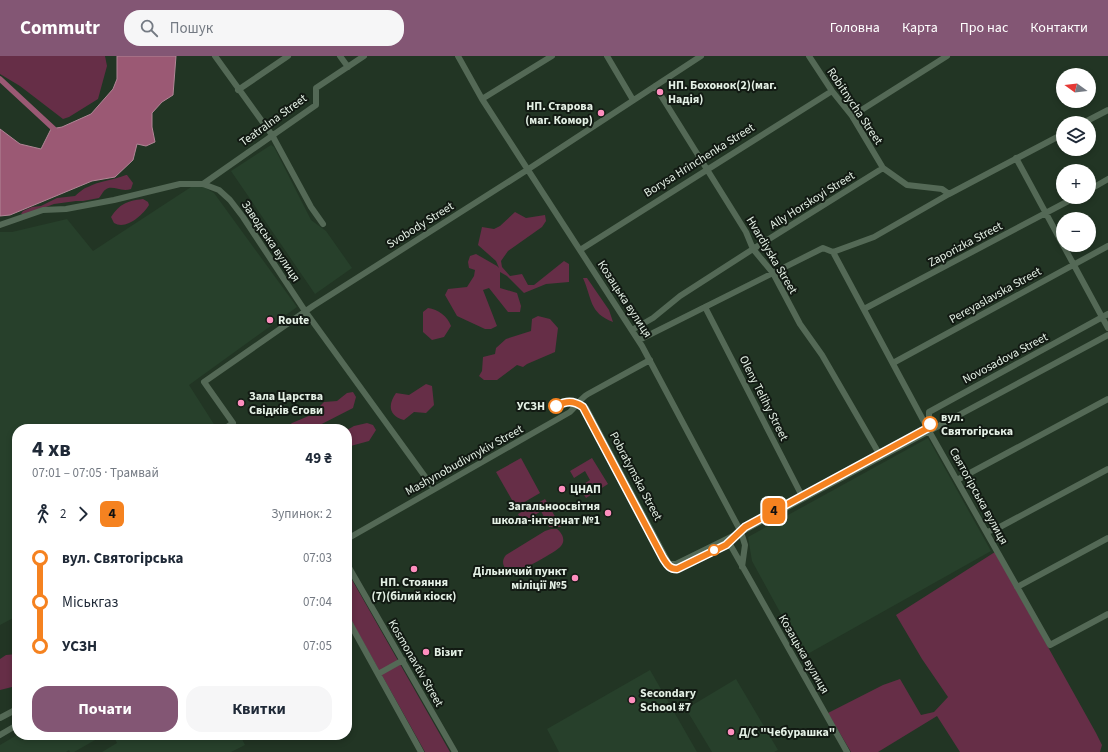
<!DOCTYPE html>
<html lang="uk">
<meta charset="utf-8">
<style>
body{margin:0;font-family:"Source Sans 3",sans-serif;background:#f6f6f7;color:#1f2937;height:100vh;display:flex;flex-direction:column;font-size:15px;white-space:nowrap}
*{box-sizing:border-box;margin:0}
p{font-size:13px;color:#747a83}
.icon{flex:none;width:22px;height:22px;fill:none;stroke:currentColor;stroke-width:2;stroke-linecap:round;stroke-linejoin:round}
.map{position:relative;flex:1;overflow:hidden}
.drawer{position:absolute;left:12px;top:368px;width:340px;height:316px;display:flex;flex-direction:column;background:#fff;border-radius:16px;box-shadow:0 2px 6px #0003}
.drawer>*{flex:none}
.badge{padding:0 8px;border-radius:6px;font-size:14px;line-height:26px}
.needle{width:26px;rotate:285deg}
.buttons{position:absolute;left:1056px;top:12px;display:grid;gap:8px}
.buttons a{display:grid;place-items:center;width:40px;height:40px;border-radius:50%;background:#fff;box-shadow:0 2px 6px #0003;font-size:20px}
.map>.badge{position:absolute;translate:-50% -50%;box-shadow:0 0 0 2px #fff}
.legs{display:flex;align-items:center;gap:6px;height:44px;padding:0 20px;font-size:13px}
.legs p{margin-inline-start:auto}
.summary{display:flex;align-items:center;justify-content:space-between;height:68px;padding:0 20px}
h1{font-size:22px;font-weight:700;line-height:30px}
.action{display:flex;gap:8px;margin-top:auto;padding:8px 20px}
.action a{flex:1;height:46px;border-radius:16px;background:#835674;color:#fff;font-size:16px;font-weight:700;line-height:46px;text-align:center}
.action a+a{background:#f6f6f7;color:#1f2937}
ul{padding:0 20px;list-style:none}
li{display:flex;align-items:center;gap:14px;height:44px;font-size:15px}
li i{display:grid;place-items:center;width:6px;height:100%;margin:0 5px;background:currentColor}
li i::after{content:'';width:10px;height:10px;margin:-5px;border:3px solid;border-radius:50%;background:#fff}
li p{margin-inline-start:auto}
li:first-child i{background:linear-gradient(#0000 50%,currentColor 0)}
li:last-child i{background:linear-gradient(currentColor 50%,#0000 0)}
header{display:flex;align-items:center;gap:24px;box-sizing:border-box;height:56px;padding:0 20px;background:#835674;color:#fff}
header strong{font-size:19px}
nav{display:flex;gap:22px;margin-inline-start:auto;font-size:14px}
.search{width:280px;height:36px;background:#f6f6f7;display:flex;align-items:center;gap:10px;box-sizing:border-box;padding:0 14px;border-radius:16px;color:#747a83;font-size:15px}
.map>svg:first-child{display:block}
</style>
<header>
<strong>Commutr</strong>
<div class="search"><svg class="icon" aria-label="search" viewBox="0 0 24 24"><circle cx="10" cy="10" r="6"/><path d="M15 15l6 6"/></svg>Пошук</div>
<nav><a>Головна</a><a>Карта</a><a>Про нас</a><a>Контакти</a></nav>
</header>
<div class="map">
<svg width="1108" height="696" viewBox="0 0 1108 696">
<rect width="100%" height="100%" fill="#223524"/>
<!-- built -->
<path fill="#27402b" d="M271,89L274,91L311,164L326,175L352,212L315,238L231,115Z
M191,131H204L214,137L297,251L189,329L217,373H17V560L0,569V176H12L67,163L93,195Z
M928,382L991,495L804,600L752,505L748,481Z
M650,614L697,696H559L547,673Z
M736,623L778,694L774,696H712L686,653Z
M17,679H104L74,696H70L69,694L66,696H0V689Z
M113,679H240L245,689L231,696H102L117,687Z"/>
<!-- green -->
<path fill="#662e47" d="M0,0H105L107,10L98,43L69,61L63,63L20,30L0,18Z
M126,119H127L133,127L131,133C121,137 112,128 105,134C103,135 101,140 99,142L83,145H76L54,148L27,158H21L23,155L32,151L41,150L57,142L75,140C79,137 82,133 88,131C99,125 113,124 126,119Z
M143,143L148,146L149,149C142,160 126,174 114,167L111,161C120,148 126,145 143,143Z
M515,156L526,162L545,159L546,165L542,171L508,195L501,205L502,211L510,220L522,218L528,229H534L564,205L569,208V226L546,228L524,237L507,220L500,216V232L517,237L521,250L520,256H508L489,232L483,234L497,270L491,273H485L457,260L445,239L448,233L467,231L474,220L475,214L469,212L468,206L470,200L476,198L497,210L499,212L496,205L478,189L482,171L494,173L500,170Z
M583,222H587L609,254L613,266C589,257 592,242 583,222Z
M428,252C438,253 448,261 451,270L444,281L432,284L423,276V256Z
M538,260L550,263L558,272L555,296L527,308L523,311L517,309L497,324H484L479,320L482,315L483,301L495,298L496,292L506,283L531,275L532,263Z
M426,328L432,330L434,349L426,357L414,356L404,364C388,360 388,348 396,337L409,339Z
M353,336L356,341L353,352L312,373H285L292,367L311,359L324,346L337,345L347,337Z
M367,367L373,369L376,374L369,385L347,391V374L354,370Z
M521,402L540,437L516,451L496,416Z
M592,402L608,428L586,442L579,431L590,424L585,415L574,422L570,415Z
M545,443L561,471H549L541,455L523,467L518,458Z
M551,473H557C562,477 566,484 561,490C555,497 525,512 515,517L507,515C503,510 501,505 506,499L545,475Z
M995,496L1096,677L1102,689L1100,696H960L937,660L878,696H851L828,657L883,629L900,623L921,659L934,656L948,641L922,603L896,559Z
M347,515L450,696H425L347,557Z
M17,598V627L12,631L0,634V603L6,599Z"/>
<!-- water -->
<path fill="#9b5974" stroke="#b18696" d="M117,0H176L173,39L162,46L152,57V71L155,86L146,90L137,88L133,104L115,121L92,125L10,159L0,160V73L20,88L41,93L51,73L62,71L91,58L113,33L117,23Z"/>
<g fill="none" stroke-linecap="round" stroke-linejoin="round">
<!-- canal -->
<path stroke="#9b5974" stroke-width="5.5" d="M0,23L54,73"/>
<!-- minor -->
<path stroke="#546956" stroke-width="6" d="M215,0L272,79L311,151L323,168
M340,0L348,11
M458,0L482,43L642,290L741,476L745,489L742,511
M607,0L633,44
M809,0L832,35L852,60L883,112
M655,30L746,176L753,193L773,217L800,268L822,299L881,401
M238,34L288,0
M482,43L552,0
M852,60L947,0
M1083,67L1108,54
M1016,102L1108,272
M203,128L316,49V32L364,0
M1089,134L1108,123
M0,169L43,154L66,153L114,144L180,128H203L219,134L230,144L243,161L305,255L434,433
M580,194L832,35
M833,196L929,375L1050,589L1108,558
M705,251L803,442
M864,253L1076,141
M632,274L653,262L680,240L753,193L883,112L907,129L942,133L949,138
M639,284L823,192L833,196L874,181L949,138L1063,78
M893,307L1108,190
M578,349L586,352L669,508H676L741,476L1108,279
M929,371V356L1108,258
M224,373L233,367L204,326L313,250L527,114L701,0
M957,424L1108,343
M987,476L998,472L1108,413
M347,483L570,356C576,350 581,342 588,338L650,304
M727,483L847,696
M347,508L455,696
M1017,531L1108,482
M347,562L421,696
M378,618L403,604
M0,662L17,653
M0,679L17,669"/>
</g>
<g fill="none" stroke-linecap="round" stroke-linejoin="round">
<defs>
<path id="line-1" d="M556,350C566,345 573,344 583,351L663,502C667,508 669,513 677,513L726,489L745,471L928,372L930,368"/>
</defs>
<!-- line-1 casing -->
<use href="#line-1" stroke="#fff" stroke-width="9"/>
<!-- line-1 -->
<use href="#line-1" stroke="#f58220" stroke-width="6"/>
</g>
<!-- markers -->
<g fill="#fe8ebe" stroke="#121a13" stroke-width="1.5">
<circle cx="660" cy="36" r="4"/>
<circle cx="601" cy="57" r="4"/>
<circle cx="270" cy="264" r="4"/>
<circle cx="241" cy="347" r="4"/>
<circle cx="562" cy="433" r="4"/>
<circle cx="608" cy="457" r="4"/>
<circle cx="414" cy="513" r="4"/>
<circle cx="575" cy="522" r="4"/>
<circle cx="426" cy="596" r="4"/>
<circle cx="632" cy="644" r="4"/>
<circle cx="731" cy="676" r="4"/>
</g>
<g fill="#fff" stroke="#f58220" stroke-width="2">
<circle cx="556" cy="350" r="7"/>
<circle cx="930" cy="368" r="7"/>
<circle cx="714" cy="494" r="5"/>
</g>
<g text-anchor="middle" stroke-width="4" stroke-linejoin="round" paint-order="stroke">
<!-- poi labels -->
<g font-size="12" font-weight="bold" fill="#e4f0e5" stroke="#121a13" text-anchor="start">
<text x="668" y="33">НП. Бохонок(2)(маг.<tspan x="668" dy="14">Надія)</tspan></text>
<text x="593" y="54" text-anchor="end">НП. Старова<tspan x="593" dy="14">(маг. Комор)</tspan></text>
<text x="278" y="268">Route</text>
<text x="249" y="344">Зала Царства<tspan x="249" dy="14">Свідків Єгови</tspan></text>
<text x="570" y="437">ЦНАП</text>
<text x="600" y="454" text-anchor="end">Загальноосвітня<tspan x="600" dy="14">школа-інтернат №1</tspan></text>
<text x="567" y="519" text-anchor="end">Дільничий пункт<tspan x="567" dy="14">міліції №5</tspan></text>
<text x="414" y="530" text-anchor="middle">НП. Стояння<tspan x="414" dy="14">(7)(білий кіоск)</tspan></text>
<text x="434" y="600">Візит</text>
<text x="640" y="641">Secondary<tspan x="640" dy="14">School #7</tspan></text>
<text x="739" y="680">Д/С "Чебурашка"</text>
</g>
<!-- street labels -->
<g font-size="12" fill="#e4f0e5" stroke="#121a13">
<text transform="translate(855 50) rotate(56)" y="4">Robitnycha Street</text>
<text transform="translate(273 64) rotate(-36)" y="4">Teatralna Street</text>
<text transform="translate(699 104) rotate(-32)" y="4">Borysa Hrinchenka Street</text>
<text transform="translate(812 144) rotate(-32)" y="4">Ally Horskoyi Street</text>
<text transform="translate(420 169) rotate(-32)" y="4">Svobody Street</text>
<text transform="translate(271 185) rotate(56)" y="4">Заводська вулиця</text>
<text transform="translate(965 188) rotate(-28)" y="4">Zaporizka Street</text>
<text transform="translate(772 199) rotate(59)" y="4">Hvardiyska Street</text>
<text transform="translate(995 239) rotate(-29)" y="4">Pereyaslavska Street</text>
<text transform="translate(625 243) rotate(57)" y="4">Козацька вулиця</text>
<text transform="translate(1005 302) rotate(-28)" y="4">Novosadova Street</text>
<text transform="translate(764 342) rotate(63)" y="4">Oleny Telihy Street</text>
<text transform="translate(464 404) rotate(-29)" y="4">Mashynobudivnykiv Street</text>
<text transform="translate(636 420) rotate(62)" y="4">Pobratymska Street</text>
<text transform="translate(979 440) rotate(61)" y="4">Святогірська вулиця</text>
<text transform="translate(804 598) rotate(60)" y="4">Козацька вулиця</text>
<text transform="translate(416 607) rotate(60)" y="4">Kosmonavtiv Street</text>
</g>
<!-- stop labels -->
<g font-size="12" font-weight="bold" fill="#e4f0e5" stroke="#121a13" text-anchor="end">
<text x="545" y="354">УСЗН</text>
<text x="941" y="365" text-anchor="start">вул.<tspan x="941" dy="14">Святогірська</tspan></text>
</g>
</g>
</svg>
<div class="buttons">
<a><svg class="needle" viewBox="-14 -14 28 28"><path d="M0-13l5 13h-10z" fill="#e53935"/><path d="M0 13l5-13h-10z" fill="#747a83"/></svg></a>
<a><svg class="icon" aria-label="layers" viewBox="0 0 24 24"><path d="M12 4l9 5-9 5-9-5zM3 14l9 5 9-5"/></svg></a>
<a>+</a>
<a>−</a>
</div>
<b class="badge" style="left:774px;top:455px;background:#f58220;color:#111">4</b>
<section class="drawer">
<div class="summary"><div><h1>4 хв</h1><p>07:01 – 07:05 · Трамвай</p></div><b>49 ₴</b></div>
<div class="legs"><svg class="icon" aria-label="walk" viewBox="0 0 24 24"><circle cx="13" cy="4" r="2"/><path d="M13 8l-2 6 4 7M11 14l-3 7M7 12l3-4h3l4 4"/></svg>2<svg class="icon" aria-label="forward" viewBox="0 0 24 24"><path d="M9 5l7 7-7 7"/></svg><b class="badge" style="background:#f58220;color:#111">4</b><p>Зупинок: 2</p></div>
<ul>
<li><i style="color:#f58220"></i><b>вул. Святогірська</b><p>07:03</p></li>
<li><i style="color:#f58220"></i><span>Міськгаз</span><p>07:04</p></li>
<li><i style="color:#f58220"></i><b>УСЗН</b><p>07:05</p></li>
</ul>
<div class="action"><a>Почати</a><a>Квитки</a></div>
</section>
</div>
